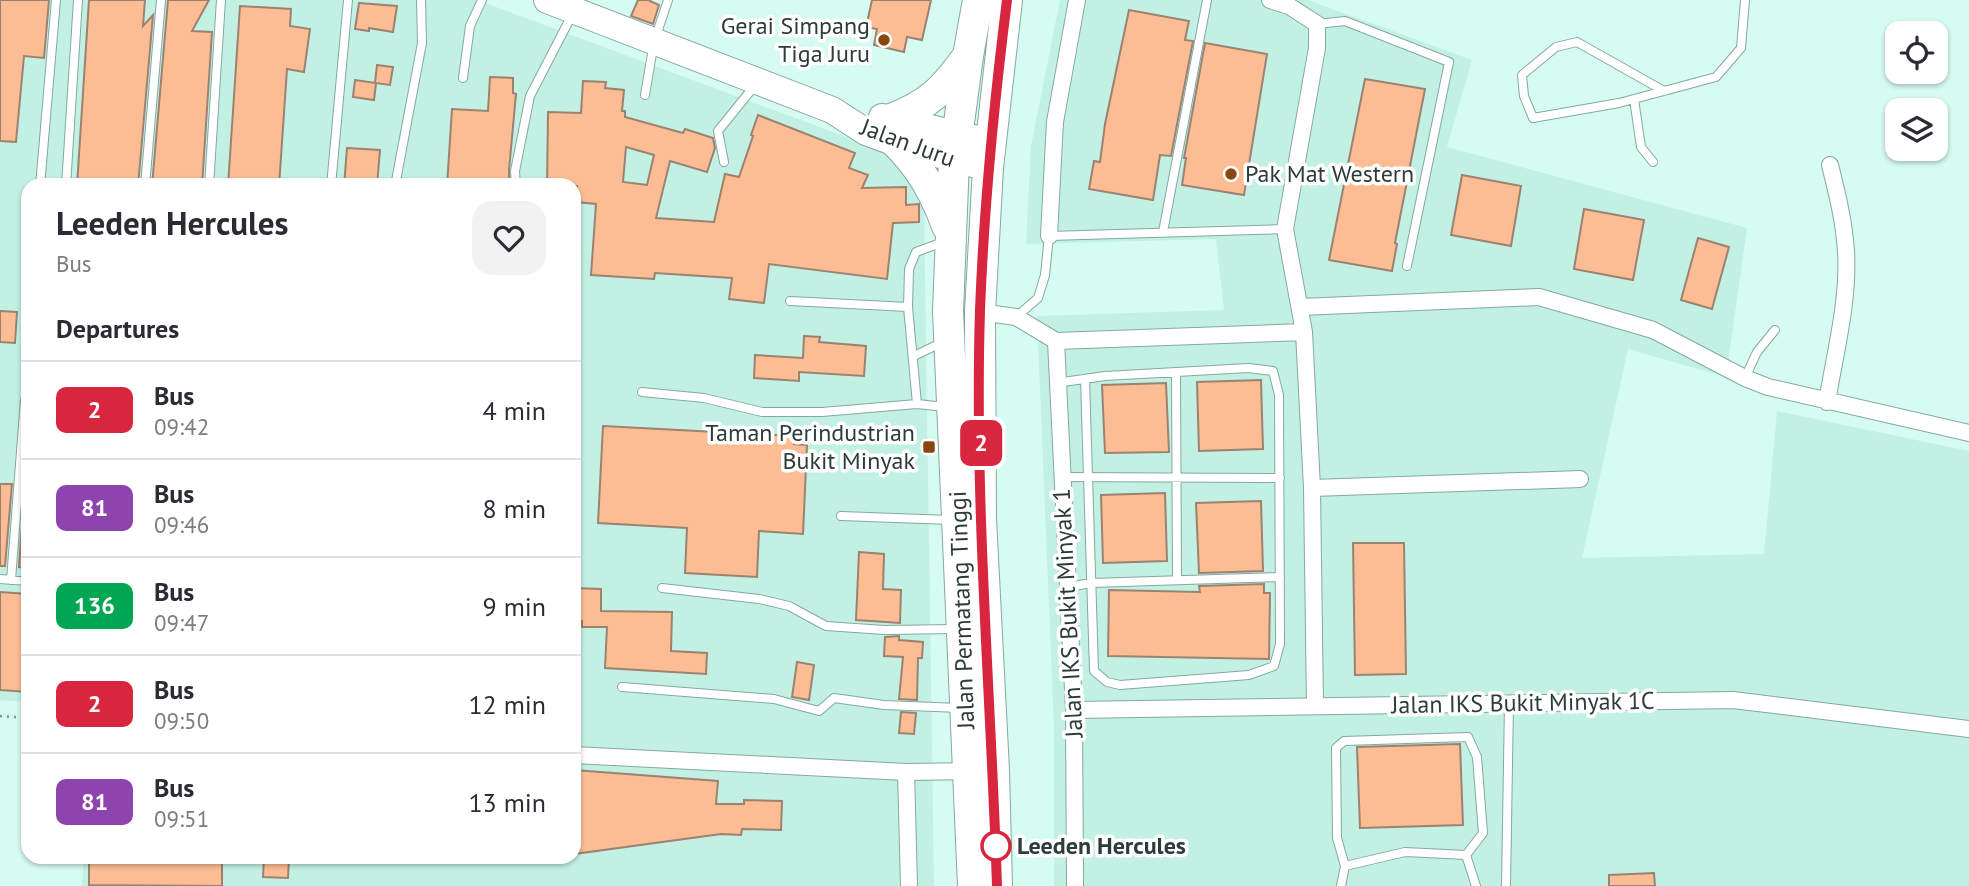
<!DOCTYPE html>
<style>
body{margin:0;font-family:"PT Sans",sans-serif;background:#f2f2f3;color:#2b2b33;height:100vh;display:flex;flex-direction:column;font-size:26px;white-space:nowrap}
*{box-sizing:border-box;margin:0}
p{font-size:23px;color:#7c7c81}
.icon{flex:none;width:38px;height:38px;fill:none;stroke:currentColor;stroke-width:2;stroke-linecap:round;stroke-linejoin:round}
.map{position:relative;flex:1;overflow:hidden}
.panel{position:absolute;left:21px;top:178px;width:560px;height:686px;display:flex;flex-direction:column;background:#fff;border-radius:21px;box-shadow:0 2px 5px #0004}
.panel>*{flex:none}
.badge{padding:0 14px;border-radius:10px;font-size:24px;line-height:46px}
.controls{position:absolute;left:1885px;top:21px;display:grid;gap:14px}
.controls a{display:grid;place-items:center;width:63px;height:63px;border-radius:14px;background:#fff;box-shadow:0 2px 5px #0004;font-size:35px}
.map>.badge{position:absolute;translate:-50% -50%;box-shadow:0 0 0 4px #fff}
h2{padding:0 35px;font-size:26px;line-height:63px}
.round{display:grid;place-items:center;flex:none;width:74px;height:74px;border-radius:21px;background:#f2f2f3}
.summary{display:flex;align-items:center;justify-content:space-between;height:119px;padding:0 35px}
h1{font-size:33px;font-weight:700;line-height:52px}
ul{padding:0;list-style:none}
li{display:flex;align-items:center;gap:21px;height:98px;padding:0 35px;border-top:2px solid #e1e1e2}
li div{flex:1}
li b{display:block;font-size:26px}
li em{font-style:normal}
li .badge{min-width:77px;font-weight:700;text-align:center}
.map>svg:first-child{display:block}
</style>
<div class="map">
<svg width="1969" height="886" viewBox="0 0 1969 886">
<rect width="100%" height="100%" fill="#d6fbf1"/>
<!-- built -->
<path fill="#c2f1e4" d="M0,0H477L892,154L924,204L934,886H82L84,858H574V186H28V702L0,700Z
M1060,0H1308L1472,60L1447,147L1747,228L1726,377L1628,349L1582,558L1764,554L1777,411L1969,451V886H1054V727L1037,316L1224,310L1216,239L1026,244L1031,146Z"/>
<!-- building -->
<path fill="#fcbd94" stroke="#9c8271" stroke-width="2" fill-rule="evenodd" d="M0,0H49L44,58L24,56L16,142L0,141Z
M89,0H145L143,26L153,15L138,186H77Z
M168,0H209L192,31L212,32L202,186H152Z
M638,0H648L659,5L653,24L631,16Z
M872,0H931L922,40L907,37L904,52L874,45L877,29L866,27Z
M359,3L397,6L393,32L369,28V31L355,29Z
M240,6L291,9L290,26L310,29L304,72L287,69L279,186H228Z
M1129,10L1189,21L1185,40L1193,41L1171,156L1160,155L1153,200L1089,189L1094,161L1100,162L1105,124Z
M1205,43L1267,54L1244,195L1182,185L1186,158H1184Z
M377,65L393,67L390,85L375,83Z
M490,77L513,78V93L516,94L509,170V186H447L452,109L488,111Z
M1365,79L1425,89L1395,243L1397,244L1392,271L1329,260Z
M355,80L376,83L374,100L353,97Z
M583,81L606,82L605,88L624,90L622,111H625V117L683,133L685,129L713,138L715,148L707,172L670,161L656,218L714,222L725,174L739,177L753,136L751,135L758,115L855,153L849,168L868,175L862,188L906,187V205L919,204V222L893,223L887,279L769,264L764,303L729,299L732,278L655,273L654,279L591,275L596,204L576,202L577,186H547L548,112L581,113ZM626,147L654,155L647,185L623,182Z
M347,148L380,150L377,186H344Z
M1462,175L1521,186L1511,246L1451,235Z
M1584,209L1644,220L1633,280L1574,269Z
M1698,238L1729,247L1712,309L1681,300Z
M0,311L17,312L15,343L0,342Z
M804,336L820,337L819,342L866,346L864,376L799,372V381L754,378L755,355L803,358Z
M1261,380L1263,449L1199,451L1197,382Z
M1166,383L1169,452L1105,453L1102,385Z
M603,426L795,436L794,444L807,445L803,534L759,531L757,577L685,573L687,528L598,523Z
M0,484H12L5,566H0Z
M25,484H28V568L19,567Z
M1165,493L1167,561L1103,563L1101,495Z
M1261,501L1263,571L1199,573L1196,503Z
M1353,543H1404L1406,674L1355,675Z
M859,552L884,554L883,589L901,590L900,623L856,620Z
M1264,584V593H1270L1269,659L1108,656L1109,590L1200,592L1199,586Z
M574,588L601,589V611L672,612L671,651L707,653L706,674L605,668L607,627H582V621L574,620Z
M0,592L28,594V692L0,690Z
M899,636V640L923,642L922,658H918L917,700L899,699L903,657L884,656L885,637Z
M797,662L814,665L809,700L792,697Z
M901,712L916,713L914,734L899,733Z
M1460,744L1463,825L1360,828L1357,747Z
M574,770L718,781L716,804H744V800L782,801L781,830L742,829L741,835L721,834L574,854Z
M89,858H222V886L89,885Z
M264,858H289L288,878L263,877Z
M1654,873L1655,886H1609V875Z"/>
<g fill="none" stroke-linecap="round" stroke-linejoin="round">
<defs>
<path id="lane" d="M1317,24L1345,21L1449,62L1407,266
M463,78L470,26L482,0
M1664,91L1577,42L1556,47L1522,75L1524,96L1533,118L1619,103L1716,77L1741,48L1745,0
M645,95L654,42L668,0
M1634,99L1641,147L1653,162
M724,162L718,131L756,84
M40,186L56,0
M66,186L78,0
M145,186L161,0
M209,186L221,0
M331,186L348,0
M395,186L422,43L421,0
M516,186L515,171L530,96L573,13
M1163,232L1207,0
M790,301L908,307
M1016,317L1038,298L1045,275L1049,236L1285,229
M27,319L28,314
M914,356L943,342
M1176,372L1177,580
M1745,378L1757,352L1775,330
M1056,383L1105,376L1248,368L1273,371L1279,395L1280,644L1274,666L1249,675L1120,685L1107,682L1094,671L1085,379
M642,392L704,398L762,412H822L917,404L945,407
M917,404L908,307L909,269L916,252L946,241
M1062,477L1280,478
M841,516L950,520
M0,579L28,581
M11,580L25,400L28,398
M1068,587L1091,583L1280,577
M662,588L759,599L789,606L826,626L884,630L956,629
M622,687L774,699L819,711L834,698L884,705L960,708
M1466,855L1476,886
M1345,866L1405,852L1466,855
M1341,886L1345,866L1337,838L1336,748L1344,741L1468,737L1477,757L1483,833L1466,855
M1506,886L1509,703"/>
<path id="street" d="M1270,0L1289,6L1317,24V48L1285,229L1304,332L1312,488L1315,706
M1049,236L1055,122L1077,0
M1300,307L1539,297L1653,330L1745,378L1768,387L1969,433
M980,312L1016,317L1056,341L1304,332
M1056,341L1074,710L1075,886
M1827,402C1835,353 1849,301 1846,251C1844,221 1837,193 1830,165
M1312,488L1580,479
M1074,710L1733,700L1969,729
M574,755L906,772L974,771
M906,772L909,886"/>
<path id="primary" d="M547,0L832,110L866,132L896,143L988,168
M882,117L990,142"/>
<path id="highway" d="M891,119C929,105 944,89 967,57
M896,143C921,168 935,193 947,226
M973,886L948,311L954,160L968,56L978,0
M997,886L994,770L981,519L980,312L988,168L1007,0"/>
</defs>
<!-- lane casing -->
<use href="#lane" stroke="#85a89f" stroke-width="10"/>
<!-- street casing -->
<use href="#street" stroke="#85a89f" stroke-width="18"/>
<!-- primary casing -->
<use href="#primary" stroke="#85a89f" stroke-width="28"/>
<!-- highway casing -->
<use href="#highway" stroke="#85a89f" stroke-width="32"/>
<!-- path -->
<path stroke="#7c968f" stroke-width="2.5" stroke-dasharray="2 5" stroke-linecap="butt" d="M0,716L28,718"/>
<!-- lane -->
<use href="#lane" stroke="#fff" stroke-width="8"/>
<!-- street -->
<use href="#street" stroke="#fff" stroke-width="16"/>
<!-- primary -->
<use href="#primary" stroke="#fff" stroke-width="26"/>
<!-- highway -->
<use href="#highway" stroke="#fff" stroke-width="30"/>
</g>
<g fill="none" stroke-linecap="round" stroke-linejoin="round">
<defs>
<path id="line" d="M997,886C991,694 974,502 980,310C984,206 994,103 1007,0"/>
</defs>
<!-- line casing -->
<use href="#line" stroke="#fff" stroke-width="16"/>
<!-- line -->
<use href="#line" stroke="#d7263d" stroke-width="10"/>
</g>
<!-- markers -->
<g fill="#884711" stroke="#fff" stroke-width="2.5">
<circle cx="884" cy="40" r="7"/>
<circle cx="1231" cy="174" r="7"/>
<rect x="922" y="440" width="14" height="14" rx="3.5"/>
</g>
<circle fill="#fff" stroke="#d7263d" stroke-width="3.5" cx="996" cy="846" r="14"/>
<g text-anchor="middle" stroke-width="7" stroke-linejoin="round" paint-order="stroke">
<!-- poi labels -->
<g font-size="24" fill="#2d3c38" stroke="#fff" text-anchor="end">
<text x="870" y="34">Gerai Simpang<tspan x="870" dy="28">Tiga Juru</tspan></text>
<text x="1245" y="182" text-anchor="start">Pak Mat Western</text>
<text x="915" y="441">Taman Perindustrian<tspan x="915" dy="28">Bukit Minyak</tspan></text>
</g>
<!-- street labels -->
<g font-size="24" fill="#2d3c38" stroke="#fff">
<text transform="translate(908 143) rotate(20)" y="8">Jalan Juru</text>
<text transform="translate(962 610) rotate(-92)" y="8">Jalan Permatang Tinggi</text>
<text transform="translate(1068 613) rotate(-93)" y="8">Jalan IKS Bukit Minyak 1</text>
<text transform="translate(1523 703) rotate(-1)" y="8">Jalan IKS Bukit Minyak 1C</text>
</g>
<!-- stop labels -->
<g font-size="24" font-weight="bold" fill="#2d3c38" stroke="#fff" text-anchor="start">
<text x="1017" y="854">Leeden Hercules</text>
</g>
</g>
</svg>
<div class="controls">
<a><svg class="icon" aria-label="locate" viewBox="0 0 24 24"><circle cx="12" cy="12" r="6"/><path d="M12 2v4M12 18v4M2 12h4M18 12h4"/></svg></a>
<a><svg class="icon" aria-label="layers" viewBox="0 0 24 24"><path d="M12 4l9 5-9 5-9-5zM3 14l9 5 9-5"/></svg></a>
</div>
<b class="badge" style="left:981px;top:443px;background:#d7263d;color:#fff">2</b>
<section class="panel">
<div class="summary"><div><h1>Leeden Hercules</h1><p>Bus</p></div><a class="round"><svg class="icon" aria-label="heart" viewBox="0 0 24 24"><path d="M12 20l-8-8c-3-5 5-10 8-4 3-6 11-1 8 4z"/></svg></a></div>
<h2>Departures</h2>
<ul>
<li><span class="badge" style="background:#d7263d;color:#fff">2</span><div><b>Bus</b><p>09:42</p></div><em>4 min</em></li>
<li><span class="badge" style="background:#8e44ad;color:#fff">81</span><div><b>Bus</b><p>09:46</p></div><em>8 min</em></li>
<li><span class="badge" style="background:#00a651;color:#fff">136</span><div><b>Bus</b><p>09:47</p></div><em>9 min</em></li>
<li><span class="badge" style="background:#d7263d;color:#fff">2</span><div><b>Bus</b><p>09:50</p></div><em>12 min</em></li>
<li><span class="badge" style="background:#8e44ad;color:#fff">81</span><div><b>Bus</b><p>09:51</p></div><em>13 min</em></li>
</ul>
</section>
</div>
